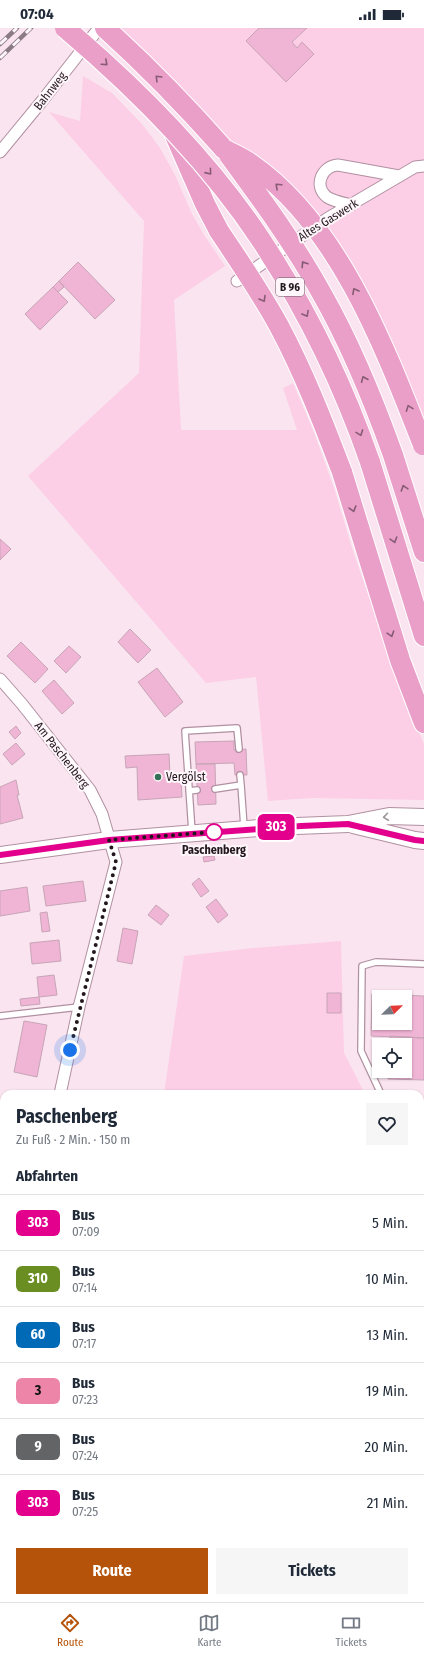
<!DOCTYPE html>
<html lang="de">
<meta charset="utf-8">
<style>
body{margin:0;font-family:"Fira Sans Condensed",sans-serif;background:#f6f6f7;color:#1f2937;height:100vh;display:flex;flex-direction:column;font-size:15px;white-space:nowrap}
*{box-sizing:border-box;margin:0}
p{font-size:13px;color:#747a83}
.icon{flex:none;width:22px;height:22px;fill:none;stroke:currentColor;stroke-width:2;stroke-linecap:round;stroke-linejoin:round}
.map{position:relative;flex:1;overflow:hidden}
.drawer{position:absolute;left:0px;top:1062px;width:424px;height:512px;display:flex;flex-direction:column;background:#fff;border-radius:12px 12px 0 0;box-shadow:0 1px 3px #0004}
.drawer>*{flex:none}
.badge{padding:0 8px;border-radius:6px;font-size:14px;line-height:26px}
.needle{width:26px;rotate:67deg}
.fabs{position:absolute;left:372px;top:962px;display:grid;gap:8px}
.fabs a{display:grid;place-items:center;width:40px;height:40px;border-radius:0px;background:#fff;box-shadow:0 1px 3px #0004;font-size:20px}
.you{position:absolute;width:20px;height:20px;margin:-10px;border:3px solid #fff;border-radius:50%;background:#1a73e8;box-shadow:0 0 0 6px #1a73e833}
.map>.badge{position:absolute;translate:-50% -50%;box-shadow:0 0 0 2px #fff}
h2{padding:0 16px;font-size:15px;line-height:36px}
.round{display:grid;place-items:center;flex:none;width:42px;height:42px;border-radius:0px;background:#f6f6f7}
.head{display:flex;align-items:center;justify-content:space-between;height:68px;padding:0 16px}
h1{font-size:19px;font-weight:700;line-height:30px}
.primary-button{display:flex;gap:8px;margin-top:auto;padding:8px 16px}
.primary-button a{flex:1;height:46px;border-radius:0px;background:#b45309;color:#fff;font-size:16px;font-weight:700;line-height:46px;text-align:center}
.primary-button a+a{background:#f6f6f7;color:#1f2937}
ul{padding:0;list-style:none}
li{display:flex;align-items:center;gap:12px;height:56px;padding:0 16px;border-top:1px solid #e0e1e3}
li div{flex:1}
li b{display:block;font-size:15px}
li em{font-style:normal}
li .badge{min-width:44px;font-weight:700;text-align:center}
.status{display:flex;justify-content:space-between;align-items:center;height:28px;padding:0 20px;background:#fff;direction:ltr}
.status svg{height:11px;fill:currentColor}
.dock{display:flex;justify-content:space-around;align-items:center;height:56px;border-top:1px solid #e0e1e3;background:#fff;font-size:11px;color:#747a83}
.dock a{display:grid;justify-items:center;gap:2px}
.dock .on{color:#b45309}
.map>svg:first-child{display:block}
</style>
<div class="status"><b>07:04</b><svg viewBox="0 0 49 12"><path d="M0 12V9h3v3zM5 12V6h3v6zM10 12V3h3v9zM15 12V0h3v12zM26 1h20v11H26zM47 4h2v5h-2z"/></svg></div>
<div class="map">
<svg width="424" height="1574" viewBox="0 0 424 1574">
<rect width="100%" height="100%" fill="#fae4f0"/>
<!-- green -->
<path fill="#fccfe7" d="M103,0H424V420L326,215Z
M83,48L112,65L142,96L160,120L175,147L192,186L204,207L225,238L174,272L181,402H297L283,360L293,355L315,407L334,460L352,520L404,670L424,716V772L311,770L268,773L256,649L206,655L28,448L139,345L144,193L49,84L80,93Z
M341,913L344,1025L365,1066H164L184,928L253,920Z
M420,1172L424,1176V1574H389L388,1570H420Z"/>
<!-- building -->
<path fill="#f0b4d5" stroke="#c7a5b7" fill-rule="evenodd" d="M259,0H307L292,14L297,20L302,14L314,26L286,54L246,13Z
M78,234L115,272L95,291L59,253Z
M59,253L64,259L58,264L53,259Z
M53,259L68,274L40,302L25,286Z
M0,511L11,521L0,532Z
M130,601L151,622L138,635L118,614Z
M21,614L48,641L35,655L7,628Z
M69,618L81,629L66,645L54,633Z
M157,640L183,674L165,689L138,654Z
M54,652L74,675L62,686L42,663Z
M16,698L21,705L15,711L9,704Z
M234,713V722L246,721L247,747H235L234,735L196,736L195,714Z
M16,715L25,726L12,737L3,726Z
M169,726L170,748L177,747L181,751L182,769L138,772L137,739L126,740L125,728Z
M196,736H215L216,776L198,777Z
M16,752L19,767H17L23,790L0,796V759Z
M214,828L215,832L204,834L203,829Z
M199,850L209,863L201,869L192,856Z
M83,853L86,873L46,878L43,858Z
M27,859L30,883L0,888V863Z
M216,871L228,887L218,895L206,879Z
M156,877L169,887L161,897L148,887Z
M47,884L50,903L42,904L40,885Z
M123,900L138,903L132,936L117,933Z
M59,912L61,933L32,936L30,915Z
M54,947L57,967L39,969L37,949Z
M327,965H341V985H327Z
M372,966L424,968V1010L371,1008ZM379,969H405V995H379Z
M39,969L40,976L21,978L20,971Z
M24,993L47,997L37,1049L14,1044Z
M390,1008L424,1010V1052L388,1051L389,1043H405V1017H390Z
M0,1227H4V1262H0Z
M0,1288H4V1346H0Z
M0,1366H4V1418L0,1379Z
M0,1466H4V1523L2,1505L0,1506Z
M8,1570H37V1574H8Z"/>
<g fill="none" stroke-linecap="round" stroke-linejoin="round">
<defs>
<path id="lane" d="M241,757L244,799
M215,761L241,757L240,747
M189,763L197,762
M192,804L185,703L237,700L239,721
M0,988L79,979
M381,1066L361,1023L362,938L376,934L424,936
M420,1081H424
M420,1155L421,1174
M0,1275L4,1274
M0,1359H4
M0,1451L4,1449
M369,1570V1574
M233,1574L250,1572"/>
<path id="street" d="M0,124L42,73L99,0
M351,177C343,175 333,173 327,169C313,158 322,138 338,137L399,148
M237,253L328,190L415,139L424,138
M0,651L22,676L90,762L102,786L116,834L79,979L60,1066
M420,1175L424,1174
M65,1570V1574"/>
<path id="secondary" d="M353,797L415,812L424,813
M0,827L109,812L271,799L348,796L389,788L424,789"/>
<path id="highway" d="M105,0C147,38 186,78 224,121
M174,105L205,176L219,203
M393,427L424,524
M370,434L424,608
M342,444L400,632L424,695"/>
</defs>
<!-- lane casing -->
<use href="#lane" stroke="#b190a1" stroke-width="8"/>
<!-- street casing -->
<use href="#street" stroke="#b190a1" stroke-width="13"/>
<!-- secondary casing -->
<use href="#secondary" stroke="#b190a1" stroke-width="18"/>
<!-- highway casing -->
<use href="#highway" stroke="#fff" stroke-width="22"/>
<!-- lane -->
<use href="#lane" stroke="#fff" stroke-width="5.5"/>
<!-- street -->
<use href="#street" stroke="#fff" stroke-width="11"/>
<!-- secondary -->
<use href="#secondary" stroke="#fff" stroke-width="16"/>
<!-- highway -->
<use href="#highway" stroke="#ea9fc8" stroke-width="20"/>
<defs>
<path id="rail" d="M0,16L17,0
M0,30L31,0"/>
</defs>
<!-- rail casing -->
<use href="#rail" stroke="#8c7b84" stroke-width="4.5"/>
<!-- rail -->
<use href="#rail" stroke="#fef6fa" stroke-width="3" stroke-dasharray="9" stroke-linecap="butt"/>
<defs>
<path id="highway-bridge" d="M65,0C138,62 208,132 261,212C307,282 343,356 370,434
M224,121C233,126 243,130 251,136C339,197 385,320 423,417
M229,127C262,172 295,217 322,266C351,317 373,371 393,427
M219,203C240,234 261,265 279,298C304,345 323,394 342,444"/>
</defs>
<!-- highway-bridge casing -->
<use href="#highway-bridge" stroke="#fff" stroke-width="22" stroke-linecap="butt"/>
<!-- highway-bridge -->
<use href="#highway-bridge" stroke="#ea9fc8" stroke-width="20"/>
</g>
<!-- one-way arrows -->
<defs><path id="oneway-chevron" d="M-2-3.5L2.5 0L-2 3.5" fill="none" stroke-width="1.6" stroke-linecap="round" stroke-linejoin="round"/></defs>
<g stroke="#865b73">
<use href="#oneway-chevron" transform="translate(105 35) rotate(42)"/>
<use href="#oneway-chevron" transform="translate(158 50) rotate(-135)"/>
<use href="#oneway-chevron" transform="translate(209 144) rotate(51)"/>
<use href="#oneway-chevron" transform="translate(278 158) rotate(-137)"/>
<use href="#oneway-chevron" transform="translate(304 236) rotate(-123)"/>
<use href="#oneway-chevron" transform="translate(355 263) rotate(-119)"/>
<use href="#oneway-chevron" transform="translate(263 271) rotate(59)"/>
<use href="#oneway-chevron" transform="translate(306 286) rotate(61)"/>
<use href="#oneway-chevron" transform="translate(364 351) rotate(-113)"/>
<use href="#oneway-chevron" transform="translate(409 380) rotate(-111)"/>
<use href="#oneway-chevron" transform="translate(360 405) rotate(70)"/>
<use href="#oneway-chevron" transform="translate(404 460) rotate(-108)"/>
<use href="#oneway-chevron" transform="translate(353 481) rotate(74)"/>
<use href="#oneway-chevron" transform="translate(394 512) rotate(73)"/>
<use href="#oneway-chevron" transform="translate(391 606) rotate(72)"/>
</g>
<use stroke="#9c979a" href="#oneway-chevron" transform="translate(386 789) rotate(172)"/>
<g fill="none" stroke-linecap="round" stroke-linejoin="round">
<defs>
<path id="line" d="M0,827L109,812L301,798L348,796L415,812L424,813"/>
</defs>
<!-- line casing -->
<use href="#line" stroke="#fff" stroke-width="9"/>
<!-- line -->
<use href="#line" stroke="#e2008d" stroke-width="6"/>
<!-- walk -->
<path stroke="#23171e" stroke-width="4" stroke-dasharray="0 7.2" d="M70,1022L116,834L109,812L214,804"/>
</g>
<!-- markers -->
<circle fill="#356f58" stroke="#fef6fa" stroke-width="1.5" cx="158" cy="749" r="4"/>
<circle fill="#fff" stroke="#e2008d" stroke-width="2" cx="214" cy="804" r="8"/>
<g text-anchor="middle" stroke-width="4" stroke-linejoin="round" paint-order="stroke">
<!-- shield labels -->
<rect fill="#fef6fa" stroke="#655a60" stroke-width="1" x="276" y="250" width="28" height="18" rx="3"/>
<g font-size="11" font-weight="bold" fill="#23171e">
<text x="290" y="263">B 96</text>
</g>
<!-- street labels -->
<g font-size="12" fill="#23171e" stroke="#fef6fa">
<text transform="translate(50 63) rotate(-52)" y="4">Bahnweg</text>
<text transform="translate(328 192) rotate(-32)" y="4">Altes Gaswerk</text>
<text transform="translate(62 727) rotate(52)" y="4">Am Paschenberg</text>
</g>
<!-- poi labels -->
<g font-size="12" fill="#23171e" stroke="#fef6fa" text-anchor="start">
<text x="166" y="753">Vergölst</text>
</g>
<!-- stop labels -->
<g font-size="12" font-weight="bold" fill="#23171e" stroke="#fef6fa">
<text x="214" y="826">Paschenberg</text>
</g>
</g>
</svg>
<div class="fabs">
<a><svg class="needle" viewBox="-14 -14 28 28"><path d="M0-13l5 13h-10z" fill="#e53935"/><path d="M0 13l5-13h-10z" fill="#747a83"/></svg></a>
<a><svg class="icon" aria-label="locate" viewBox="0 0 24 24"><circle cx="12" cy="12" r="6"/><path d="M12 2v4M12 18v4M2 12h4M18 12h4"/></svg></a>
</div>
<div class="you" style="left:70px;top:1022px"></div>
<b class="badge" style="left:276px;top:799px;background:#e2008d;color:#fff">303</b>
<section class="drawer">
<div class="head"><div><h1>Paschenberg</h1><p>Zu Fuß · 2 Min. · 150 m</p></div><a class="round"><svg class="icon" aria-label="heart" viewBox="0 0 24 24"><path d="M12 20l-8-8c-3-5 5-10 8-4 3-6 11-1 8 4z"/></svg></a></div>
<h2>Abfahrten</h2>
<ul>
<li><span class="badge" style="background:#e2008d;color:#fff">303</span><div><b>Bus</b><p>07:09</p></div><em>5 Min.</em></li>
<li><span class="badge" style="background:#6b8e23;color:#fff">310</span><div><b>Bus</b><p>07:14</p></div><em>10 Min.</em></li>
<li><span class="badge" style="background:#006ab7;color:#fff">60</span><div><b>Bus</b><p>07:17</p></div><em>13 Min.</em></li>
<li><span class="badge" style="background:#ec85a8;color:#111">3</span><div><b>Bus</b><p>07:23</p></div><em>19 Min.</em></li>
<li><span class="badge" style="background:#636466;color:#fff">9</span><div><b>Bus</b><p>07:24</p></div><em>20 Min.</em></li>
<li><span class="badge" style="background:#e2008d;color:#fff">303</span><div><b>Bus</b><p>07:25</p></div><em>21 Min.</em></li>
</ul>
<div class="primary-button"><a>Route</a><a>Tickets</a></div>
</section>
</div>
<nav class="dock">
<a class="on"><svg class="icon" aria-label="directions" viewBox="0 0 24 24"><path d="M12 3l9 9-9 9-9-9zM9 14v-3h6M13 9l2 2-2 2"/></svg>Route</a>
<a><svg class="icon" aria-label="map" viewBox="0 0 24 24"><path d="M3 6l6-2 6 2 6-2v14l-6 2-6-2-6 2zM9 4v14M15 6v14"/></svg>Karte</a>
<a><svg class="icon" aria-label="tickets" viewBox="0 0 24 24"><path d="M3 7h18v10H3zM15 7v10"/></svg>Tickets</a>
</nav>
